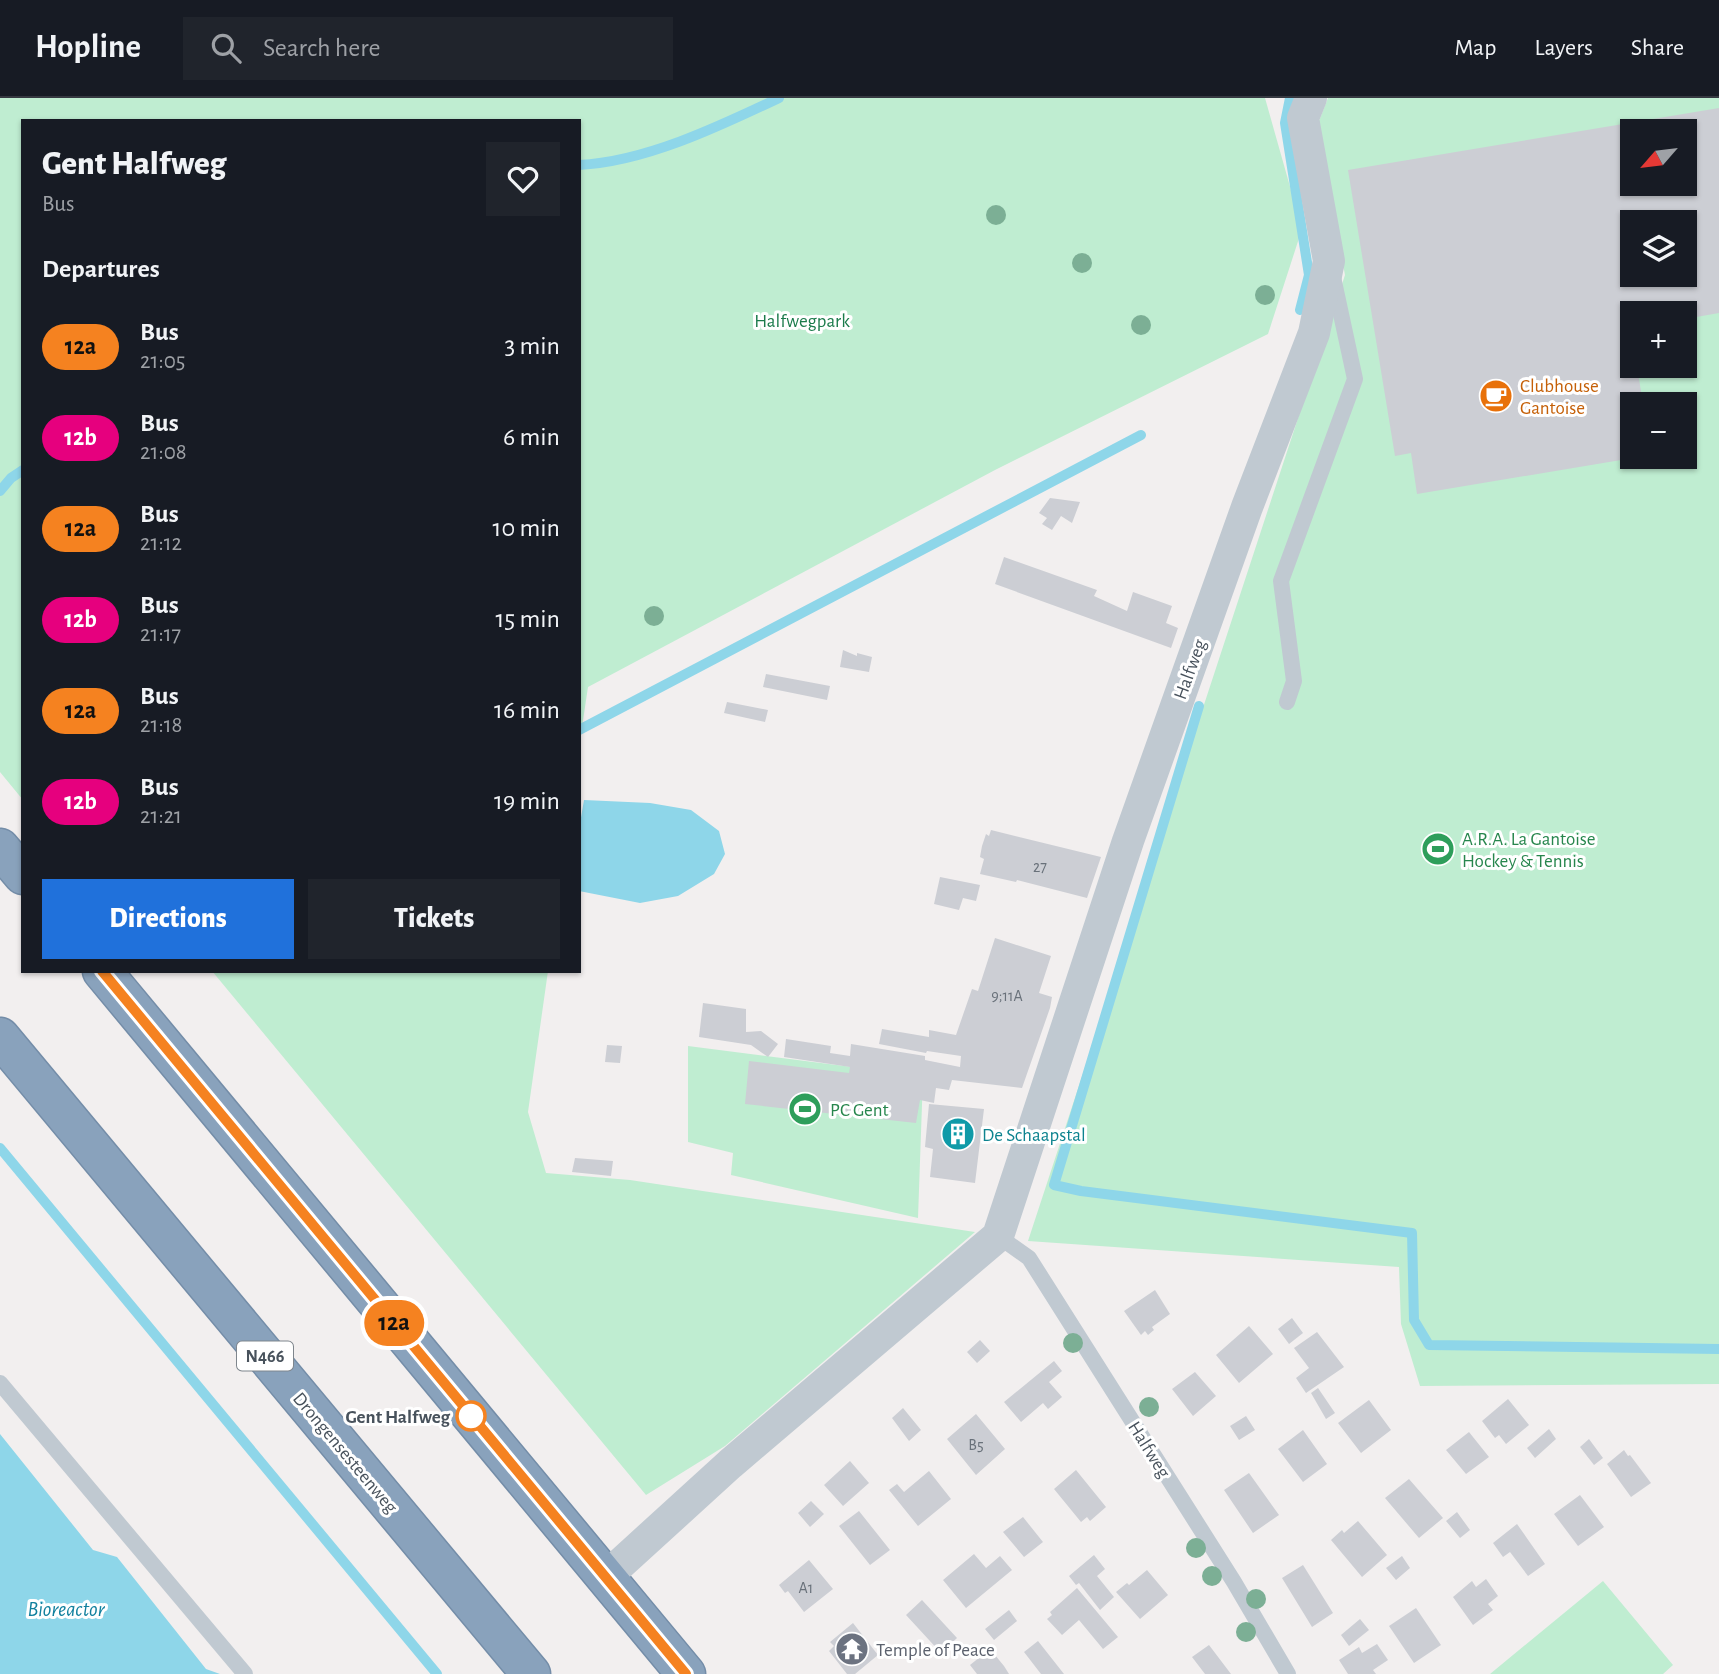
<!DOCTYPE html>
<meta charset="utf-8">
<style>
body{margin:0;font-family:"Alegreya Sans",sans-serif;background:#20242c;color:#f1f3f6;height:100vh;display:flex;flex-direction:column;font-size:26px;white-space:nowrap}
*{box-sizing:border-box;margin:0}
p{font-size:23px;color:#9ea1a6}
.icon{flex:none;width:38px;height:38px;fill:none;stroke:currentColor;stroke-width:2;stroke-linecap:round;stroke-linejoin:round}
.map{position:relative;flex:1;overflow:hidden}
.panel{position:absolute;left:21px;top:21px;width:560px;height:854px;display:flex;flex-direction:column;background:#171b24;border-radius:0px;box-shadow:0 2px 5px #0004}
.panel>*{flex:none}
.badge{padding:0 14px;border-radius:23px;font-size:24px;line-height:46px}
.needle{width:46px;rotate:242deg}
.buttons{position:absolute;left:1620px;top:21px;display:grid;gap:14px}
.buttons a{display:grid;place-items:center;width:77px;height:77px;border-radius:0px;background:#171b24;box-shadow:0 2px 5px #0004;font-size:35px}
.map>.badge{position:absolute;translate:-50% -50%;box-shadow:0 0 0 4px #fff}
h2{padding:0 21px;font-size:26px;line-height:63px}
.round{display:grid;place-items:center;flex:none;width:74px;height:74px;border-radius:0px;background:#20242c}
.overview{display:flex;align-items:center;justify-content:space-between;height:119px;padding:0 21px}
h1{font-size:33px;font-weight:800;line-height:52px}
.primary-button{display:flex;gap:14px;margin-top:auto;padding:14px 21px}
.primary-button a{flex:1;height:80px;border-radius:0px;background:#2071db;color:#fff;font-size:28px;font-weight:800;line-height:80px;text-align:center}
.primary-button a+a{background:#20242c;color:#f1f3f6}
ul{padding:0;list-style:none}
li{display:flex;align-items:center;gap:21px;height:91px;padding:0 21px}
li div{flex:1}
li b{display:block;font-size:26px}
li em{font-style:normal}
li .badge{min-width:77px;font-weight:700;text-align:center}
header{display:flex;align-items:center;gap:42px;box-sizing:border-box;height:98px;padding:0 35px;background:#171b24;border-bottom:2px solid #363941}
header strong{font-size:33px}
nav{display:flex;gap:38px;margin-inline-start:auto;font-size:24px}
.search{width:490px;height:63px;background:#20242c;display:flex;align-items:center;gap:18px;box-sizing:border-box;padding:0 24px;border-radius:0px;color:#9ea1a6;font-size:26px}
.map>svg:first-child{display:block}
</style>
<header>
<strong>Hopline</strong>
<div class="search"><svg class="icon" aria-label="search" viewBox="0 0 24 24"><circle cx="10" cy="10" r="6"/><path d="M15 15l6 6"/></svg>Search here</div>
<nav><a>Map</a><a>Layers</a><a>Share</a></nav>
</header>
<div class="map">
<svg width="1719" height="1576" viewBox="0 0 1719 1576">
<rect width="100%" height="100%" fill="#f2efef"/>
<!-- green -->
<path fill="#bfedd1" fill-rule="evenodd" d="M0,0H1265L1302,131L1268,236L995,372L588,589L579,649V23H23V702L0,674Z
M1328,0H1719V1286L1420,1288L1401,1226L1399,1169L1028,1143L1345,177L1317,28ZM1633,33H1685V86H1633ZM1633,124H1685V177H1633ZM1633,215H1685V268H1633ZM1633,306H1685V359H1633Z
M212,873H548L528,1014L546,1075L630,1082L975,1134L725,1348L646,1397Z
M688,948L923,978L918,1120L731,1077L733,1055L688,1044Z
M1603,1483L1673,1567L1663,1576H1490Z"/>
<!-- water -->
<path fill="#8ed6e9" d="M584,702L650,705L691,712L719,733L725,756L714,776L678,798L640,805L579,793V731Z
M0,1336L93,1452L117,1459L206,1571L220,1576H0Z"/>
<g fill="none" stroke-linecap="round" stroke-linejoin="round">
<!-- stream -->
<path stroke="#8ed6e9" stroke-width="10" d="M1290,0L1285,25L1309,177L1300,212
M579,67C645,64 720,28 779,0
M0,393L11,380L23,372
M1199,608L1054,1087L1081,1093L1412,1135L1414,1222L1429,1247L1719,1251
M579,632L1141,337
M0,1050L437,1576"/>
</g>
<!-- building -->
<path fill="#ccced4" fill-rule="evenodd" d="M1719,10V215L1685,221V215H1633V230H1630L1633,268H1637L1643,306H1633V360L1417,396L1411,355L1395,358L1348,72ZM1633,33H1685V86H1633ZM1633,124H1685V177H1633Z
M1050,400L1080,404L1072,425L1061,418L1052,432L1042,426L1047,420L1039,415Z
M1004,459L1097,492L1094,498L1127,513L1133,494L1172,508L1166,525L1178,530L1171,550L995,486Z
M843,552L857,558V555L872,559L869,574L840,569Z
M766,576L830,588L827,602L763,589Z
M727,604L768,612L765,624L724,615Z
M991,732L1101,759L1087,800L1017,782L1016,784L980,776L984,761L980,759L982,748L986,736L989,738Z
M940,779L980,787L976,803L963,800L959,812L934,806Z
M995,840L1051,858L1039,895L1052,899L1050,910L1022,990L952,982L949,992L936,990L934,1005L920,1002L916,1025L745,1006L749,963L849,975L850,969L784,959L786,941L831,948L830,955L850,958L851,946L925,958V962L960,969L961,958L927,953L926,955L879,946L882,931L929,939V932L956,937L972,891L978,893Z
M703,905L746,911V934L761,933L778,946L768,959L751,947L699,939Z
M607,947L622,948L620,965L605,964Z
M929,1006L984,1011L975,1085L930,1079L933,1051L925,1049Z
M575,1060L613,1063L611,1078L572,1074Z
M1155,1192L1170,1216L1152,1229L1154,1232L1148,1237L1145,1233L1141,1237L1124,1213Z
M1292,1220L1303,1235L1289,1246L1278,1231Z
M1249,1228L1273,1256L1239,1285L1216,1257Z
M1317,1234L1344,1269L1306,1295L1296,1280L1309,1270L1294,1250Z
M980,1242L990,1253L977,1265L967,1254Z
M1054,1263L1062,1273L1049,1284L1062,1299L1048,1311L1043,1305L1021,1324L1004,1304Z
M1195,1274L1216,1298L1193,1318L1172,1291Z
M1318,1290L1335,1315L1326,1321L1311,1295Z
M1508,1301L1529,1327L1506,1346L1499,1337L1495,1340L1482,1323Z
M1369,1302L1391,1332L1361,1355L1338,1325Z
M903,1310L921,1332L909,1343L892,1320Z
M976,1316L1005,1351L976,1377L947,1341Z
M1246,1318L1255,1332L1239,1342L1230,1328Z
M1549,1331L1556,1341L1535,1360L1527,1350Z
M1303,1332L1327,1366L1303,1384L1278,1351Z
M1469,1334L1489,1359L1466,1376L1446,1352Z
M1589,1341L1603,1360L1594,1367L1580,1349Z
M1624,1352L1628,1358L1630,1357L1651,1385L1631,1399L1607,1366Z
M850,1363L869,1385L843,1408L824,1387Z
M1076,1372L1106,1409L1090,1423L1087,1419L1081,1424L1054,1391Z
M929,1373L951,1401L918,1428L889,1392L897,1386L904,1394Z
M1249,1375L1279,1417L1253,1435L1224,1392Z
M1409,1381L1443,1420L1419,1440L1385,1400Z
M1580,1397L1604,1429L1578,1448L1554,1416Z
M811,1403L824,1416L810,1429L798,1415Z
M859,1413L890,1452L870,1467L839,1428Z
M1457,1414L1470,1432L1460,1440L1446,1423Z
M1023,1419L1043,1444L1024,1459L1003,1434Z
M1358,1423L1387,1457L1362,1479L1331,1442L1342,1432L1344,1435Z
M1517,1426L1545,1466L1528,1478L1510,1454L1503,1459L1493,1445Z
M974,1456L986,1470L1000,1458L1012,1472L966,1510L943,1482Z
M1094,1457L1105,1471L1097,1478L1114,1499L1100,1512L1079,1485L1076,1487L1069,1478Z
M1402,1458L1410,1470L1396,1482L1386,1470Z
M809,1462L833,1491L804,1514L788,1493L785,1495L779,1487Z
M1303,1467L1333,1515L1312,1529L1282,1480Z
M1147,1472L1168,1497L1140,1521L1116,1494L1127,1485L1129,1487Z
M1486,1481L1498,1498L1488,1506L1493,1512L1473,1527L1453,1499L1472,1483L1476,1489Z
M1077,1490L1118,1539L1103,1551L1079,1522L1062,1537L1047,1521L1052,1517L1050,1514Z
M922,1502L957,1540L941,1555L906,1517Z
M1416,1510L1441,1547L1414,1565L1389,1528Z
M1009,1512L1017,1523L994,1542L985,1531Z
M1360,1521L1369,1532L1349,1548L1341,1537Z
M853,1525L878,1557L855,1576H847L829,1553L834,1548L830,1544Z
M1038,1543L1064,1576H1041L1024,1554Z
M1377,1546L1388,1562L1373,1572L1376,1576H1348L1339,1562L1359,1549L1362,1555Z
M1209,1547L1231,1576H1205L1192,1559Z
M990,1551L1004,1568L1009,1576H977L970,1567Z"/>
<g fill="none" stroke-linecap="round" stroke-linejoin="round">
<defs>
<path id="highway" d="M0,750L23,777
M102,873L686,1576
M0,939L531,1576"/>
</defs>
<!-- highway casing -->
<use href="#highway" stroke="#748da8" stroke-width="41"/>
<!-- lane -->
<path stroke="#c0c9d1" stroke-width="16" d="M1287,604L1294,583L1281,483L1355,281L1333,179
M998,1138L1029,1160L1234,1484L1288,1576
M0,1285L245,1576"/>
<!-- street -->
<path stroke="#c0c9d1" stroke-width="32" d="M606,1479L730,1366L998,1138L1128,743L1247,409L1314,235L1329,163L1303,20L1311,0"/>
<!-- highway -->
<use href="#highway" stroke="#89a2bc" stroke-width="38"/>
</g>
<!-- trees -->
<g fill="#7caf95">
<circle cx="996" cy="117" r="10"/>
<circle cx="1082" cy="165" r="10"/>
<circle cx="1265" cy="197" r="10"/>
<circle cx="1141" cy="227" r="10"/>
<circle cx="654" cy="518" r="10"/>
<circle cx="1073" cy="1245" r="10"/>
<circle cx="1149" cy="1309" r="10"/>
<circle cx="1196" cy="1450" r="10"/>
<circle cx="1212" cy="1478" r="10"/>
<circle cx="1256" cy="1501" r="10"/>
<circle cx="1246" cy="1534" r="10"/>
</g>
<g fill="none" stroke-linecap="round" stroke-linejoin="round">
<defs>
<path id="line" d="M102,873L686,1576"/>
</defs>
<!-- line casing -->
<use href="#line" stroke="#fff" stroke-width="16"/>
<!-- line -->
<use href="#line" stroke="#f58220" stroke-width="10"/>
</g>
<!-- icons -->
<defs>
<symbol id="cafe-disc" viewBox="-11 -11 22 22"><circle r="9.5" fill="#e8710a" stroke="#fff"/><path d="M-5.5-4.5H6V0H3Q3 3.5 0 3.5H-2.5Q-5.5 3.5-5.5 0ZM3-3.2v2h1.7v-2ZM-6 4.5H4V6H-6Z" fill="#fff"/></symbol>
<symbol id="stadium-disc" viewBox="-11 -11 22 22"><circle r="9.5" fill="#2e9e5b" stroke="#fff"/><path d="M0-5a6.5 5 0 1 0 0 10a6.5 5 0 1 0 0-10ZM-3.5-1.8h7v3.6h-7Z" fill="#fff"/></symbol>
<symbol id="building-disc" viewBox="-11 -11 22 22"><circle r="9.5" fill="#0f9aa8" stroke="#fff"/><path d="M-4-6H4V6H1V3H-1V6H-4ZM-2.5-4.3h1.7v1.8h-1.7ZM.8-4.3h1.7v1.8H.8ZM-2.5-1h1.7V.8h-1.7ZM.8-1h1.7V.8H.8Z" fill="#fff"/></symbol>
<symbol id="temple-disc" viewBox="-11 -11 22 22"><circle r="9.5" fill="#6b7280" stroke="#fff"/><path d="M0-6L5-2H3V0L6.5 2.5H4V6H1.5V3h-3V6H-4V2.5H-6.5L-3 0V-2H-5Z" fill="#fff"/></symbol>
</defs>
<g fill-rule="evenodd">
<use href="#cafe-disc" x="1477" y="279" width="38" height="38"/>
<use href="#stadium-disc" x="1419" y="732" width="38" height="38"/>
<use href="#stadium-disc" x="786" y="992" width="38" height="38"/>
<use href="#building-disc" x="939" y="1017" width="38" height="38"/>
<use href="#temple-disc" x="833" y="1532" width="38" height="38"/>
</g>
<!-- markers -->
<circle fill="#fff" stroke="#f58220" stroke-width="3.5" cx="471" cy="1318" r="14"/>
<g text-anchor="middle" stroke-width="6" stroke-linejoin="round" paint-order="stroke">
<!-- number labels -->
<g font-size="16" fill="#69717a">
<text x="1040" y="774">27</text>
<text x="1007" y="903">9;11A</text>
<text x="976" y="1352">B5</text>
<text x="806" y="1495">A1</text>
</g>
<!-- shield labels -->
<rect fill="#fff" stroke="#7f868d" stroke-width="2" x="237" y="1243.5" width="56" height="29" rx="5"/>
<g font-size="18" font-weight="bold" fill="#48525c">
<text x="265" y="1264">N466</text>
</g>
<!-- park labels -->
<g font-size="19" fill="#1b7b4b" stroke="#fff">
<text x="802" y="229">Halfwegpark</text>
</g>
<!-- food labels -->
<g font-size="19" fill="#c56008" stroke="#fff" text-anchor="start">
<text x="1520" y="294">Clubhouse<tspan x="1520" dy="22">Gantoise</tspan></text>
</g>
<!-- street labels -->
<g font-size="19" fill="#48525c" stroke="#fff">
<text transform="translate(1189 571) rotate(-70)" y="7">Halfweg</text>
<text transform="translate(1150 1351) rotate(58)" y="7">Halfweg</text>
<text transform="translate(346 1354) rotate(50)" y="7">Drongensesteenweg</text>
</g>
<!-- leisure labels -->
<g font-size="19" fill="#27864d" stroke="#fff" text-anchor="start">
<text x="1462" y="747">A.R.A. La Gantoise<tspan x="1462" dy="22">Hockey &amp; Tennis</tspan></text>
<text x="830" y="1018">PC Gent</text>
</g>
<!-- culture labels -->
<g font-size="19" fill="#0d838f" stroke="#fff" text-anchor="start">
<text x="982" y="1043">De Schaapstal</text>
</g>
<!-- stop labels -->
<g font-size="19" font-weight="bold" fill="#48525c" stroke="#fff" text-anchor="end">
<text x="450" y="1325">Gent Halfweg</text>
</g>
<!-- worship labels -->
<g font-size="19" fill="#5b616d" stroke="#fff" text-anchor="start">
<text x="876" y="1558">Temple of Peace</text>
</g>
<!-- water labels -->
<g font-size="21" font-style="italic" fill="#12809e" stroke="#fff">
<text x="66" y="1518">Bioreactor</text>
</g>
</g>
</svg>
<div class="buttons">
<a><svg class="needle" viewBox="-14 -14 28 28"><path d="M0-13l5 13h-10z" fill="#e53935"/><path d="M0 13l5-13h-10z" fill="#9ea1a6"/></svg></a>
<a><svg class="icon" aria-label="layers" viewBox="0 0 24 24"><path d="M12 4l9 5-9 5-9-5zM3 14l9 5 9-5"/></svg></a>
<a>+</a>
<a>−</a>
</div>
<b class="badge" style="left:394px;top:1225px;background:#f58220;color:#111">12a</b>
<section class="panel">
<div class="overview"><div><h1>Gent Halfweg</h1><p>Bus</p></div><a class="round"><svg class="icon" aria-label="heart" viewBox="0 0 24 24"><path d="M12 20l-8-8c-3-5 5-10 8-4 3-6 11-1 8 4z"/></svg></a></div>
<h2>Departures</h2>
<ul>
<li><span class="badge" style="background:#f58220;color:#111">12a</span><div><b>Bus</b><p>21:05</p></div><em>3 min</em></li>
<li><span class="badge" style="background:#e6007e;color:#fff">12b</span><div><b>Bus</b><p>21:08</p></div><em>6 min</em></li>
<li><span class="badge" style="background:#f58220;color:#111">12a</span><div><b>Bus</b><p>21:12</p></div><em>10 min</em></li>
<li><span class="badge" style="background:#e6007e;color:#fff">12b</span><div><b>Bus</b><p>21:17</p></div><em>15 min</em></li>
<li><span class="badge" style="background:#f58220;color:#111">12a</span><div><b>Bus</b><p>21:18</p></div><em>16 min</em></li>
<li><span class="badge" style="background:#e6007e;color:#fff">12b</span><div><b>Bus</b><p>21:21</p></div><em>19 min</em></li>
</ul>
<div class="primary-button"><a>Directions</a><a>Tickets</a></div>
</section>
</div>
